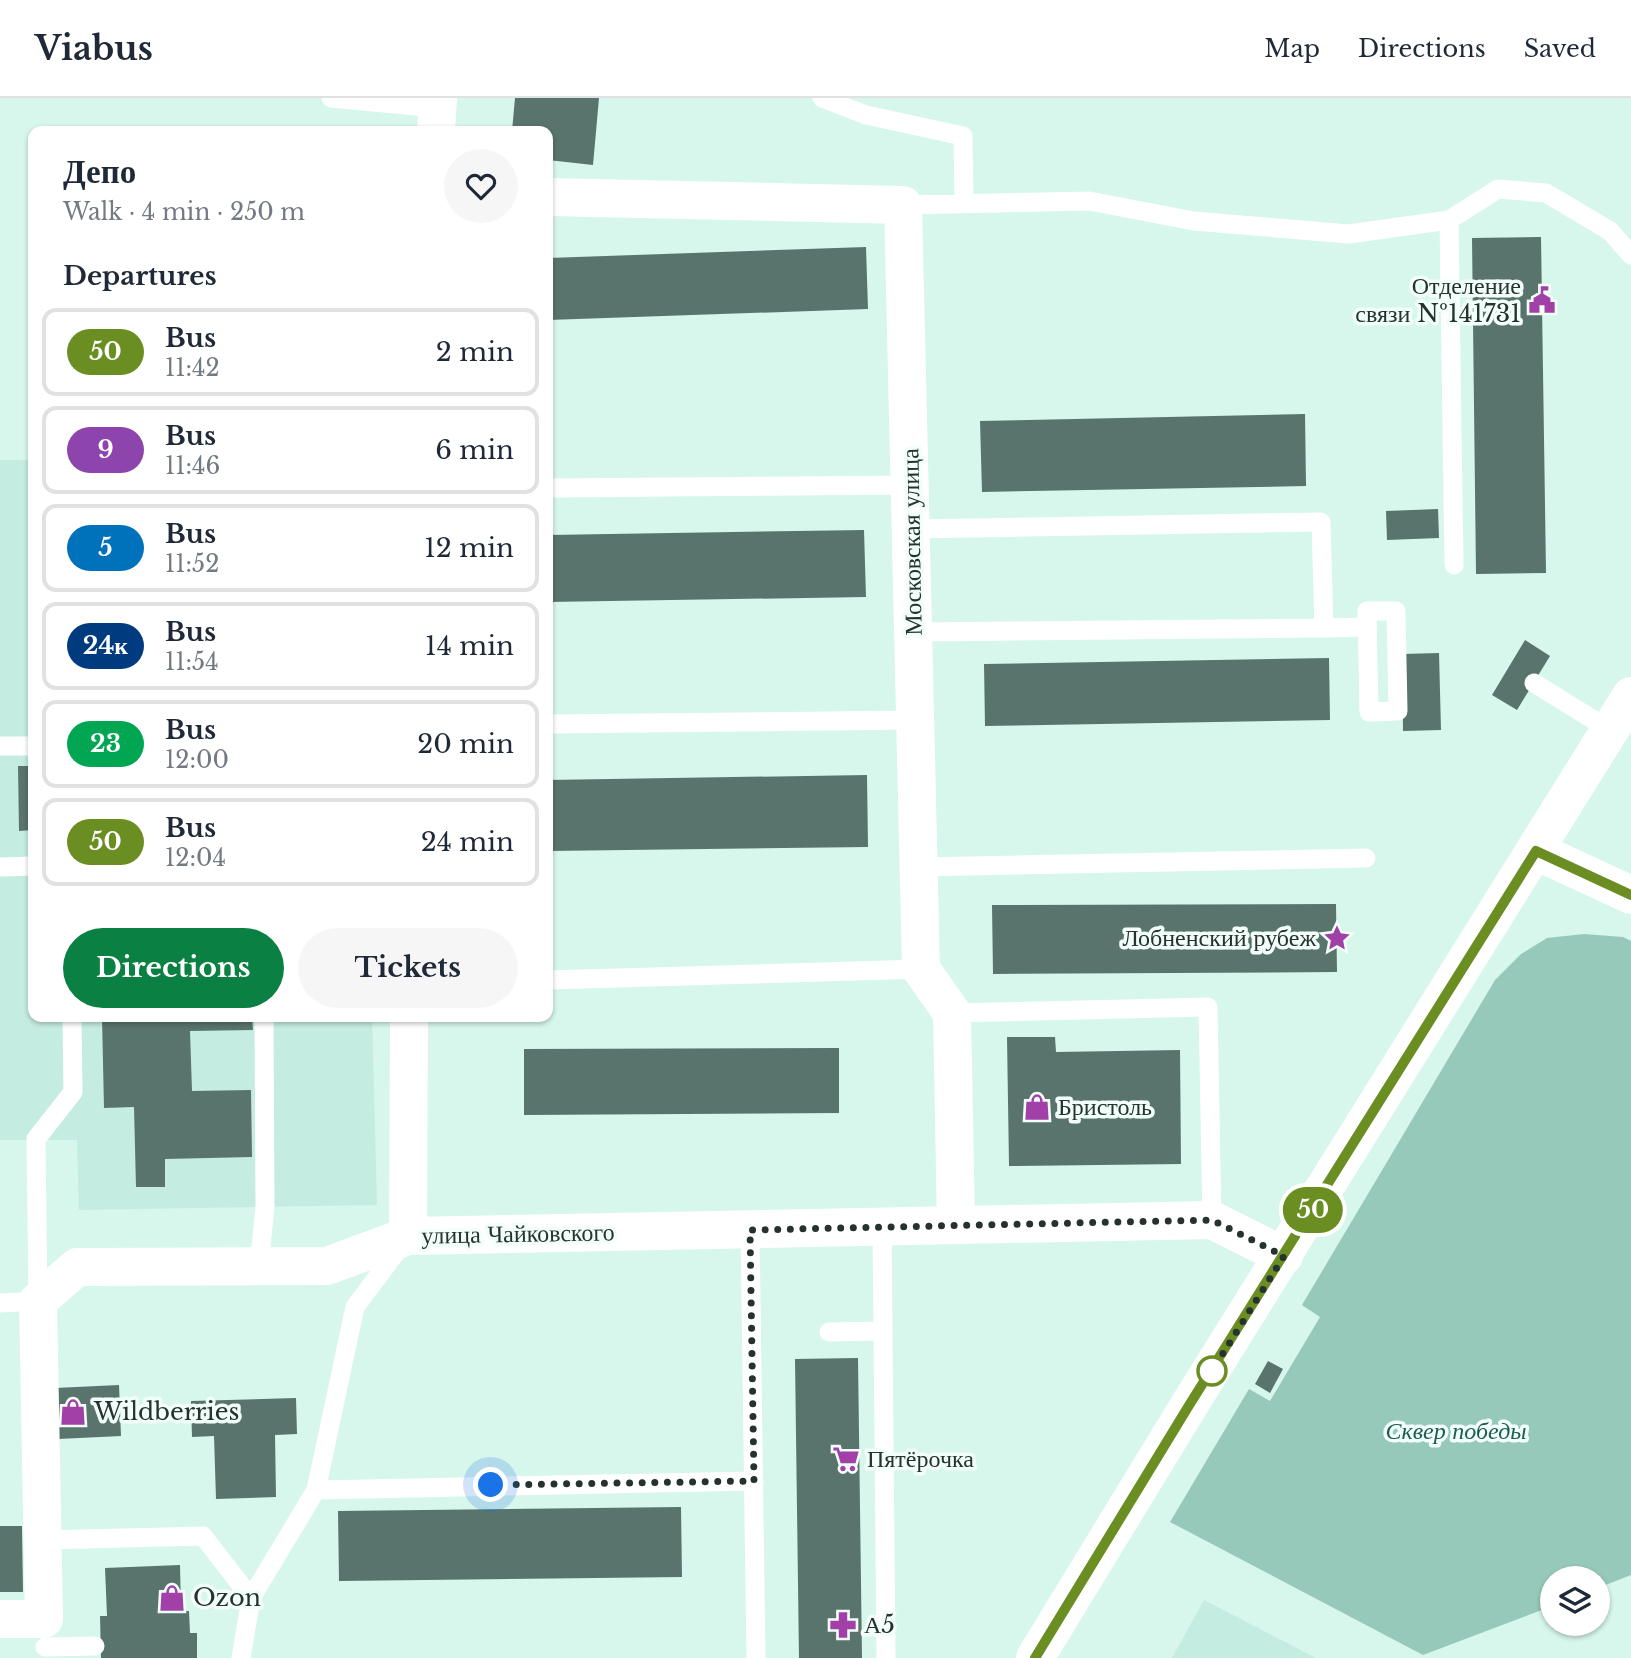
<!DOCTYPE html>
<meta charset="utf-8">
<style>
body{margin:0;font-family:"Libre Baskerville",serif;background:#f6f6f7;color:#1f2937;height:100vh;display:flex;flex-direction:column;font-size:26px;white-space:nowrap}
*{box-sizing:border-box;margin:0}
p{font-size:23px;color:#747a83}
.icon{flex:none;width:38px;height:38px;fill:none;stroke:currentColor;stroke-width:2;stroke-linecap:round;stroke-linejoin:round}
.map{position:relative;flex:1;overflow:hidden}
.details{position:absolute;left:28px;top:28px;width:525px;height:896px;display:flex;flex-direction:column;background:#fff;border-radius:14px;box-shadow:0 2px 5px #0004}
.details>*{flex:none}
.badge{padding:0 14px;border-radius:23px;font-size:24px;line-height:46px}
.fabs{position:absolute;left:1540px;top:1468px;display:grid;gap:14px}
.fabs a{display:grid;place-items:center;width:70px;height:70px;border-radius:50%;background:#fff;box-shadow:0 2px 5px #0004;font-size:35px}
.you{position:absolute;width:35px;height:35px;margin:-18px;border:5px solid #fff;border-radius:50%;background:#1a73e8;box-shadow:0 0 0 10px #1a73e833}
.map>.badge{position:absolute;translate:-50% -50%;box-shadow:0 0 0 4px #fff}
h2{padding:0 35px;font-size:26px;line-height:63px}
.round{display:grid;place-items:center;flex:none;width:74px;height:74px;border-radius:37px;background:#f6f6f7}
.headline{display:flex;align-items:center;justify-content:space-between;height:119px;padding:0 35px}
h1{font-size:33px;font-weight:700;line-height:52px}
.primary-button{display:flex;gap:14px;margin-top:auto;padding:14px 35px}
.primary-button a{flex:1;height:80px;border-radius:42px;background:#0b8043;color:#fff;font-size:28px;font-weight:700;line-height:80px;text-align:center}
.primary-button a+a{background:#f6f6f7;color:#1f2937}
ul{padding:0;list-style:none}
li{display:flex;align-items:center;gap:21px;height:88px;margin:0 14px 10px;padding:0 21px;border:4px solid #e0e1e3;border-radius:14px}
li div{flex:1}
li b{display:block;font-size:26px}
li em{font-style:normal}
li .badge{min-width:77px;font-weight:700;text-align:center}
header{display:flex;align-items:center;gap:42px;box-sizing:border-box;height:98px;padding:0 35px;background:#fff;border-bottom:2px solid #e0e1e3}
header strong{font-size:33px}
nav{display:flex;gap:38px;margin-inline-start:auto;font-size:24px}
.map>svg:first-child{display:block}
</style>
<header>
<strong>Viabus</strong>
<nav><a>Map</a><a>Directions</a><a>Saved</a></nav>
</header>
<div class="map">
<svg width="1631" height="1560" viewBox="0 0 1631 1560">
<rect width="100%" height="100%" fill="#d7f6ec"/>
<!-- built -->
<path fill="#c5ece0" d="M0,362H33V919H372L377,1107L79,1112L77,1042H0Z
M1204,1502L1316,1560H1172Z"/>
<!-- green -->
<path fill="#97c9ba" d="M1584,836L1623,839L1631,843V1477L1598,1490V1480H1552V1508L1423,1557L1170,1424L1249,1291L1270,1303L1320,1219L1302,1207L1495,882L1521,856L1547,840Z"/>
<!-- building -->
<path fill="#59746c" d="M515,0H599L593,67L548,62V33H512Z
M1541,139L1546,475L1476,476L1472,140Z
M866,149L868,211L548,222V160Z
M1305,316L1306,388L982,394L980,323Z
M1438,411L1439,440L1387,442L1386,413Z
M864,432L866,499L548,504V437Z
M1525,542L1550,558L1517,612L1492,597Z
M1439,555L1441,632L1403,633L1402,556Z
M1329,560L1330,622L985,628L984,566Z
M18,668H33V732L19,733Z
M867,677L868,749L548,753V682Z
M1336,806L1337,874L993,876L992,807Z
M102,919H252L253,932L190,933L192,993L251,992L252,1059L165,1061V1089H136L134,1009L104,1010Z
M1007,939H1055L1056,954L1180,952L1181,1066L1009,1068Z
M839,950V1015L524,1017V951Z
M858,1260L862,1560H799L795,1261Z
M1268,1263L1283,1271L1270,1295L1255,1286Z
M119,1287L121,1338L58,1341L55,1290Z
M296,1300L297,1336L275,1337L276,1399L216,1401L214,1338L192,1339L191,1303Z
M681,1409L682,1479L339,1483L338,1413Z
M0,1428H22L23,1494H0Z
M180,1467L181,1513H189L190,1535H197V1560H101L100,1518H107L105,1470Z"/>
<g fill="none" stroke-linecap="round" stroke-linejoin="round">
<!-- service -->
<path stroke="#fff" stroke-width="19" d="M331,0L437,10
M822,0L866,17L963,38L964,105
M903,107L1089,103L1194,123L1349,136L1449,122L1498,91L1546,95L1610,133L1631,157
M1449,122L1454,467
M548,390L911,387
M912,431L1321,424L1324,530L914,534
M1367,513H1396L1398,613L1369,614Z
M1324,530L1367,529
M1534,585L1610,632
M548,626L914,622
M0,648H33
M0,769L33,768
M918,769L1366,760
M548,882L921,871
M952,915L1208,909L1212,1122
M882,1127L886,1560
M750,1132L756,1560
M259,1169L265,1109L264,919
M0,1205L38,1203L36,1041L73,994L72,919
M829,1234L883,1233
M316,1392L754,1383
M43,1442L203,1438L251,1500
M45,1549L95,1548
M241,1560L251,1500L316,1392L355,1209L403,1145"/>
<!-- minor -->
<path stroke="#fff" stroke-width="38" d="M436,33L438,0
M548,99L903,107L921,871L952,915L956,1126
M408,1138L409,919
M0,1521H44L38,1203L77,1169L327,1168L408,1138L1212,1122L1284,1158"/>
<!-- secondary -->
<path stroke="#fff" stroke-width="38" d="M1536,753L1631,797
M1035,1560L1188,1309L1631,598"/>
</g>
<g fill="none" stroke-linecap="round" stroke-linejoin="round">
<defs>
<path id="line" d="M1035,1560L1188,1309L1536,753L1631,797"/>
</defs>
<!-- line casing -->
<use href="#line" stroke="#fff" stroke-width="16"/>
<!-- line -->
<use href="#line" stroke="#6b8e23" stroke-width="10"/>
<!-- walk -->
<path stroke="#26322f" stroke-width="7" stroke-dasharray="0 12.6" d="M491,1387L754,1383L750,1132L1212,1122L1284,1158L1212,1273"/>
</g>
<!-- icons -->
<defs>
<symbol id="civic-bare" viewBox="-9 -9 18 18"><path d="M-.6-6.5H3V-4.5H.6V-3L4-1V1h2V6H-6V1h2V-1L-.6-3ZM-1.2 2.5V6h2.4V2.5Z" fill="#a141a8" stroke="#f2fefa" stroke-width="2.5" paint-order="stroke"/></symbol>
<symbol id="sight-bare" viewBox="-9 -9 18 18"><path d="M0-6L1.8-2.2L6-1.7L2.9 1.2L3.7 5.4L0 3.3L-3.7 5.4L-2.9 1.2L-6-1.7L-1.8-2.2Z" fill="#a141a8" stroke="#f2fefa" stroke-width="2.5" paint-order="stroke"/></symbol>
<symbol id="shop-bare" viewBox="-9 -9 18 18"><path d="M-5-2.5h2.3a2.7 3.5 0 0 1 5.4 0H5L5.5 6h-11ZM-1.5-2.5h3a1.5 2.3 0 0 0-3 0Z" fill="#a141a8" stroke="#f2fefa" stroke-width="2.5" paint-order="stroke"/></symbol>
<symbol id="supermarket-bare" viewBox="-9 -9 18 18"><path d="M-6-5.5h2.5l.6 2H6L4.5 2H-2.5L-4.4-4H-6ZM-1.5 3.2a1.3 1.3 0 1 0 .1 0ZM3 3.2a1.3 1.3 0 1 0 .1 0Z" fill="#a141a8" stroke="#f2fefa" stroke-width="2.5" paint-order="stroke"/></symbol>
<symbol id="pharmacy-bare" viewBox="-9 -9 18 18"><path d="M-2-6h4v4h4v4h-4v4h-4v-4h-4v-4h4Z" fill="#a141a8" stroke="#f2fefa" stroke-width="2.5" paint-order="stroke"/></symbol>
</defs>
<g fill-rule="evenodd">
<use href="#civic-bare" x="1523" y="183" width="38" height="38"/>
<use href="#sight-bare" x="1318" y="821" width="38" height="38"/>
<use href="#shop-bare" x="1018" y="990" width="38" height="38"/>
<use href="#shop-bare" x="54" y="1295" width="38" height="38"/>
<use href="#supermarket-bare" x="827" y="1342" width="38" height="38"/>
<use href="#shop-bare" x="153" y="1481" width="38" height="38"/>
<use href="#pharmacy-bare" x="824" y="1508" width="38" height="38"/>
</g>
<!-- markers -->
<circle fill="#fff" stroke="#6b8e23" stroke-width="3.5" cx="1212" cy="1273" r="14"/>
<g text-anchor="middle" stroke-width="7" stroke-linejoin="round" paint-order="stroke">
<!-- poi labels -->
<g font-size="24" fill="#26322f" stroke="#f2fefa" text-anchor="start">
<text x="1521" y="196" text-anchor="end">Отделение<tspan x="1521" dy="28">связи №141731</tspan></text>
<text x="1316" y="848" text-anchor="end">Лобненский рубеж</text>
<text x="1058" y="1017">Бристоль</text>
<text x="94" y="1322">Wildberries</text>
<text x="867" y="1369">Пятёрочка</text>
<text x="193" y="1508">Ozon</text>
<text x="864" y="1535">А5</text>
</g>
<!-- street labels -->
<g font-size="24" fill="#26322f" stroke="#f2fefa">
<text transform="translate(912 444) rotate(-91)" y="8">Московская улица</text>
<text transform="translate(518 1136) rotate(-1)" y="8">улица Чайковского</text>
</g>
<!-- park labels -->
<g font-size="24" font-style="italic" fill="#1c5d4e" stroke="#f2fefa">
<text x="1456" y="1341">Сквер победы</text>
</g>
</g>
</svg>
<div class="fabs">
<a><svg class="icon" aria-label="layers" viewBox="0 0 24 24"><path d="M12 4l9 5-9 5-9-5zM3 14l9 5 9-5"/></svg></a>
</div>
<div class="you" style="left:491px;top:1387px"></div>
<b class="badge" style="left:1313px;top:1112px;background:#6b8e23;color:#fff">50</b>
<section class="details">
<div class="headline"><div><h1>Депо</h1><p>Walk · 4 min · 250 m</p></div><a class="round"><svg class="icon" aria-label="heart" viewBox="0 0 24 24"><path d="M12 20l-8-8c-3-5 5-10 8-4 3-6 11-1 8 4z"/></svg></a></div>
<h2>Departures</h2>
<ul>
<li><span class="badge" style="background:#6b8e23;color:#fff">50</span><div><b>Bus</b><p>11:42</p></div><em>2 min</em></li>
<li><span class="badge" style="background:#8e44ad;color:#fff">9</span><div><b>Bus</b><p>11:46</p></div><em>6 min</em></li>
<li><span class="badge" style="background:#0072bc;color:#fff">5</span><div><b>Bus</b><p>11:52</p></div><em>12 min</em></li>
<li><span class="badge" style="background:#003b80;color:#fff">24к</span><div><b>Bus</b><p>11:54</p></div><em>14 min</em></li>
<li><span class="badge" style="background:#00a651;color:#fff">23</span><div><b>Bus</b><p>12:00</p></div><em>20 min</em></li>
<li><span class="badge" style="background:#6b8e23;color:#fff">50</span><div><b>Bus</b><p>12:04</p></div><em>24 min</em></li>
</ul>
<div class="primary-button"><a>Directions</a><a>Tickets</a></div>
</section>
</div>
